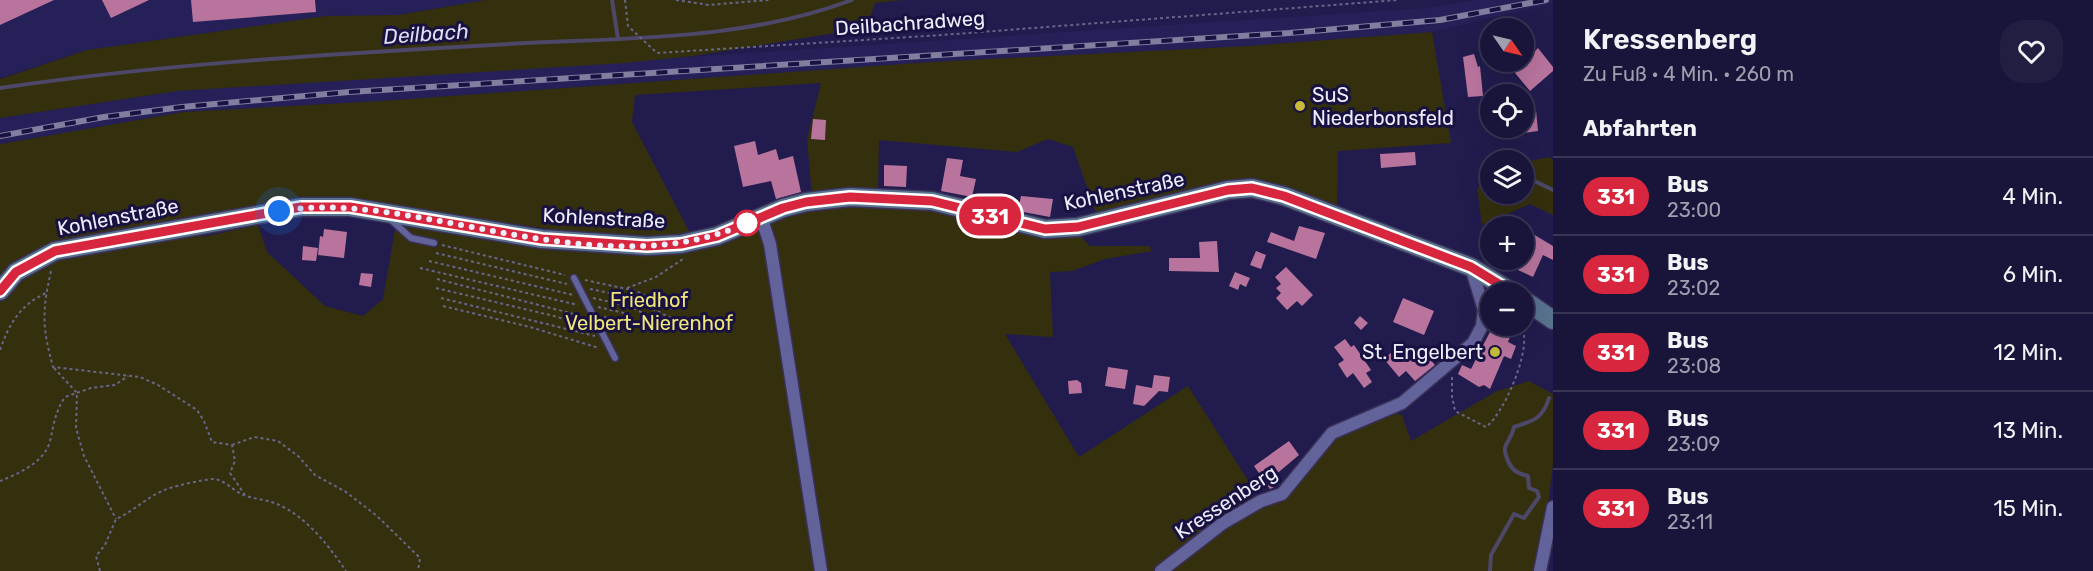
<!DOCTYPE html>
<html lang="de">
<meta charset="utf-8">
<style>
body{margin:0;font-family:Rubik,sans-serif;background:#221e42;color:#f1f3f6;height:100vh;display:flex;flex-direction:column;font-size:22px;white-space:nowrap}
*{box-sizing:border-box;margin:0}
p{font-size:20px;color:#9f9faf}
.icon{flex:none;width:33px;height:33px;fill:none;stroke:currentColor;stroke-width:2;stroke-linecap:round;stroke-linejoin:round}
.map{position:relative;flex:1;overflow:hidden}
.panel{display:flex;flex-direction:column;background:#19153a;width:540px}
.panel>*{flex:none}
.badge{padding:0 12px;border-radius:20px;font-size:21px;line-height:39px}
.needle{width:39px;rotate:124deg}
.buttons{position:absolute;left:1480px;top:18px;display:grid;gap:12px}
.buttons a{display:grid;place-items:center;width:54px;height:54px;border-radius:50%;background:#19153a;box-shadow:0 6px 24px #0002,0 0 0 2px #373454;font-size:30px}
.you{position:absolute;width:30px;height:30px;margin:-15px;border:4px solid #fff;border-radius:50%;background:#1a73e8;box-shadow:0 0 0 9px #1a73e833}
.map>.badge{position:absolute;translate:-50% -50%;box-shadow:0 0 0 3px #fff}
h2{padding:0 30px;font-size:22px;line-height:54px}
.round{display:grid;place-items:center;flex:none;width:63px;height:63px;border-radius:24px;background:#221e42}
.headline{display:flex;align-items:center;justify-content:space-between;height:102px;padding:0 30px}
h1{font-size:28px;font-weight:600;line-height:45px}
ul{padding:0;list-style:none}
li{display:flex;align-items:center;gap:18px;height:78px;padding:0 30px;border-top:2px solid #373454}
li div{flex:1}
li b{display:block;font-size:22px}
li em{font-style:normal}
li .badge{min-width:66px;font-weight:700;text-align:center}
main{display:flex;flex:1;min-height:0}
.map>svg:first-child{display:block}
</style>
<main>
<div class="map">
<svg width="1553" height="571" viewBox="0 0 1553 571">
<rect width="100%" height="100%" fill="#211c4d"/>
<!-- built -->
<path fill="#262059" d="M0,0H485L399,15L326,16L86,50L0,78Z
M1477,0H1553V3L1432,32L1248,46L931,62L381,101L184,112L0,144V118L177,91L1428,8Z"/>
<!-- green -->
<path fill="#34300e" d="M485,0H903L875,3L866,28L693,56L625,63L177,91L0,118V79L87,50L326,16L399,15Z
M1432,32L1451,143L1338,151L1337,206L1252,181L1097,216L1073,147L1048,139L1017,152L879,140L878,192L812,195L807,140L821,83L635,95L632,122L691,235L653,239L576,233L358,201L198,217L202,237L258,225L267,252L325,306L363,316L383,299L396,224L558,251L659,254L760,227L768,253L819,571H0V144L184,112L381,101L931,62L1248,46Z
M1550,157L1553,161V215L1530,204L1482,225L1477,188L1491,173V194H1524V162Z
M849,204L908,205L1077,232L1090,246H1149L1152,251L1105,259L1072,271L1050,272L1053,337L1005,334L1079,457L1188,386L1249,482L1254,500L1156,571H825L769,234L771,223C794,208 823,207 849,204Z
M1529,381L1553,394V464L1546,521L1535,571H1165C1188,555 1210,537 1234,522C1260,506 1291,500 1308,473L1306,468L1329,439L1394,413L1402,415L1411,441L1497,391Z"/>
<g fill="none" stroke-linecap="round" stroke-linejoin="round">
<!-- stream -->
<path stroke="#4d4869" stroke-width="4" d="M612,0L618,39
M0,88C163,64 329,54 493,45C613,37 738,43 852,0
M1524,176L1553,190
M1490,571L1491,555L1514,514L1524,518L1539,497L1537,491L1529,488L1528,476C1519,474 1513,471 1509,463C1499,442 1510,446 1514,427C1534,421 1543,418 1549,398"/>
</g>
<!-- building -->
<path fill="#b8749d" d="M0,0H54L0,25Z
M102,0H149L111,18Z
M191,0H315L316,12L193,22Z
M1538,48L1553,67V71L1530,91L1506,62H1524Z
M1474,54L1478,67L1480,66L1483,96L1468,97L1463,57Z
M1536,110L1538,131L1524,133V112Z
M813,119L826,120L825,140L811,139Z
M755,141L758,155L776,149L779,160L793,156L801,192L776,199L771,181L743,187L734,146Z
M1415,152L1416,165L1381,168L1380,154Z
M947,158L963,160L960,176L976,179L972,197L941,191Z
M884,165L907,166L906,187L884,186Z
M1021,196L1053,199L1050,217L1018,211Z
M1299,226L1325,233L1316,259L1267,242L1271,232L1294,241Z
M324,229L347,232L344,258L318,255L320,236L323,237Z
M1528,231L1553,246V260L1543,255L1533,277L1518,270L1524,260V234L1526,235Z
M1217,241L1219,272L1169,271V258H1200L1199,242Z
M303,246L318,248L316,261L302,260Z
M1256,251L1266,255L1261,269L1250,265Z
M1286,267L1313,295L1302,306L1297,301L1287,310L1276,298L1281,293L1276,288L1281,284L1275,277Z
M1235,272L1250,278L1246,287L1240,284L1238,290L1229,286Z
M361,273L373,274L371,287L359,285Z
M1403,298L1434,311L1424,335L1393,322Z
M1360,316L1368,323L1361,330L1354,323Z
M1493,326L1512,331L1508,342L1516,346L1511,359L1504,356L1490,389L1484,385L1479,387L1458,374L1462,365L1471,369Z
M1345,339L1351,347L1354,345L1371,370L1366,373L1372,382L1364,388L1353,373L1347,378L1338,364L1344,360L1334,347Z
M1402,343L1417,361L1425,353L1435,365L1415,381L1406,371L1399,377L1384,359Z
M1108,367L1128,370L1125,389L1105,386Z
M1154,375L1170,377L1168,392L1159,391L1144,406L1133,404L1136,385L1152,388Z
M1077,380L1081,383L1082,393L1069,394L1068,381Z
M1289,441L1299,455L1274,476L1280,484L1270,489L1254,466Z"/>
<g fill="none" stroke-linecap="round" stroke-linejoin="round">
<defs>
<path id="service" d="M390,219L411,238L434,243
M574,278L615,358"/>
<path id="minor" d="M761,217L770,244L821,571
M1161,571L1223,523L1261,501L1282,494L1332,433L1402,403L1473,343L1482,326L1484,310L1471,267
M1540,571L1553,507"/>
<path id="secondary" d="M0,291L16,272L55,251L301,207H350L542,239L647,246L681,244L717,236L783,208L806,202L850,197L932,201L1045,229L1078,227L1228,190L1252,188L1284,196L1471,267L1512,292
M1524,300L1553,320"/>
</defs>
<!-- service casing -->
<use href="#service" stroke="#3a3159" stroke-width="9"/>
<!-- minor casing -->
<use href="#minor" stroke="#3a3159" stroke-width="15"/>
<!-- secondary casing -->
<use href="#secondary" stroke="#3a3159" stroke-width="21"/>
<!-- path -->
<path stroke="#68658a" stroke-width="2" stroke-dasharray="3 3" stroke-linecap="butt" d="M625,0L628,26L657,53L942,35L1398,0
M676,0L709,5L769,0
M442,245L565,275
M436,253L567,284
M429,261L573,295
M420,268L578,305
M51,271C42,311 42,327 53,367L140,377L158,385L197,410L204,421L212,442L232,445L235,461L230,473L245,495
M437,279L582,316
M585,280L636,291L672,309
M436,288L554,316L590,327
M627,288L656,277L683,259
M590,289L629,297L671,318
M441,298L595,336
M593,298L629,306L666,325
M443,306L530,327L599,348
M598,307L628,314
M604,317L625,322
M0,350C9,324 20,305 46,293
M54,368L77,393L76,428L84,456L116,519
M1452,377V396L1455,411L1486,427C1504,413 1527,358 1524,335L1503,326
M232,445L254,437L278,441L298,456L315,475L346,492L377,516L420,558L418,571
M0,481C18,474 45,462 50,441C54,424 55,412 65,397L91,388L115,385L128,376
M100,571L96,556L105,545L116,519C134,511 148,496 167,489C178,485 202,480 213,479C223,479 232,489 241,494C252,499 265,499 277,504C306,516 329,546 346,571"/>
<!-- service -->
<use href="#service" stroke="#63639b" stroke-width="6"/>
<!-- minor -->
<use href="#minor" stroke="#63639b" stroke-width="12"/>
<!-- secondary -->
<use href="#secondary" stroke="#58728f" stroke-width="18"/>
<defs>
<path id="rail" d="M0,136L104,117L182,107L349,92L1289,33L1440,20L1546,0"/>
</defs>
<!-- rail casing -->
<use href="#rail" stroke="#817f9f" stroke-width="6"/>
<!-- rail -->
<use href="#rail" stroke="#181142" stroke-width="4" stroke-dasharray="11" stroke-linecap="butt"/>
</g>
<g fill="none" stroke-linecap="round" stroke-linejoin="round">
<defs>
<path id="line" d="M0,291L16,272L55,251L301,207H350L542,239L647,246L681,244L717,236L783,208L806,202L850,197L932,201L1045,229L1078,227L1228,190L1252,188L1284,196L1471,267L1512,292"/>
</defs>
<!-- line casing -->
<use href="#line" stroke="#fff" stroke-width="14"/>
<!-- line -->
<use href="#line" stroke="#d7263d" stroke-width="9"/>
<!-- walk -->
<path stroke="#edeefb" stroke-width="6" stroke-dasharray="0 10.8" d="M279,211C329,203 378,210 428,219C531,237 648,268 747,223"/>
</g>
<!-- markers -->
<g fill="#c8bb3b" stroke="#181142" stroke-width="2">
<circle cx="1300" cy="106" r="6"/>
<circle cx="1495" cy="352" r="6"/>
</g>
<circle fill="#fff" stroke="#d7263d" stroke-width="3" cx="747" cy="223" r="12"/>
<g text-anchor="middle" stroke-width="6" stroke-linejoin="round" paint-order="stroke">
<!-- street labels -->
<g font-size="20" fill="#edeefb" stroke="#181142">
<text transform="translate(910 23) rotate(-4)" y="7">Deilbachradweg</text>
<text transform="translate(1124 191) rotate(-12)" y="7">Kohlenstraße</text>
<text transform="translate(118 217) rotate(-11)" y="7">Kohlenstraße</text>
<text transform="translate(604 218) rotate(3)" y="7">Kohlenstraße</text>
<text transform="translate(1226 502) rotate(-33)" y="7">Kressenberg</text>
</g>
<!-- poi labels -->
<g font-size="20" fill="#edeefb" stroke="#181142" text-anchor="start">
<text x="1312" y="102">SuS<tspan x="1312" dy="23">Niederbonsfeld</tspan></text>
<text x="1483" y="359" text-anchor="end">St. Engelbert</text>
</g>
<!-- park labels -->
<g font-size="20" fill="#f0e579" stroke="#181142">
<text x="649" y="307">Friedhof<tspan x="649" dy="23">Velbert-Nierenhof</tspan></text>
</g>
<!-- water labels -->
<g font-size="21" font-style="italic" fill="#dedff2" stroke="#181142">
<text transform="translate(426 34) rotate(-4)" y="7">Deilbach</text>
</g>
</g>
</svg>
<div class="buttons">
<a><svg class="needle" viewBox="-14 -14 28 28"><path d="M0-13l5 13h-10z" fill="#e53935"/><path d="M0 13l5-13h-10z" fill="#9f9faf"/></svg></a>
<a><svg class="icon" aria-label="locate" viewBox="0 0 24 24"><circle cx="12" cy="12" r="6"/><path d="M12 2v4M12 18v4M2 12h4M18 12h4"/></svg></a>
<a><svg class="icon" aria-label="layers" viewBox="0 0 24 24"><path d="M12 4l9 5-9 5-9-5zM3 14l9 5 9-5"/></svg></a>
<a>+</a>
<a>−</a>
</div>
<div class="you" style="left:279px;top:211px"></div>
<b class="badge" style="left:990px;top:216px;background:#d7263d;color:#fff">331</b>
</div>
<section class="panel">
<div class="headline"><div><h1>Kressenberg</h1><p>Zu Fuß · 4 Min. · 260 m</p></div><a class="round"><svg class="icon" aria-label="heart" viewBox="0 0 24 24"><path d="M12 20l-8-8c-3-5 5-10 8-4 3-6 11-1 8 4z"/></svg></a></div>
<h2>Abfahrten</h2>
<ul>
<li><span class="badge" style="background:#d7263d;color:#fff">331</span><div><b>Bus</b><p>23:00</p></div><em>4 Min.</em></li>
<li><span class="badge" style="background:#d7263d;color:#fff">331</span><div><b>Bus</b><p>23:02</p></div><em>6 Min.</em></li>
<li><span class="badge" style="background:#d7263d;color:#fff">331</span><div><b>Bus</b><p>23:08</p></div><em>12 Min.</em></li>
<li><span class="badge" style="background:#d7263d;color:#fff">331</span><div><b>Bus</b><p>23:09</p></div><em>13 Min.</em></li>
<li><span class="badge" style="background:#d7263d;color:#fff">331</span><div><b>Bus</b><p>23:11</p></div><em>15 Min.</em></li>
</ul>
</section>
</main>
